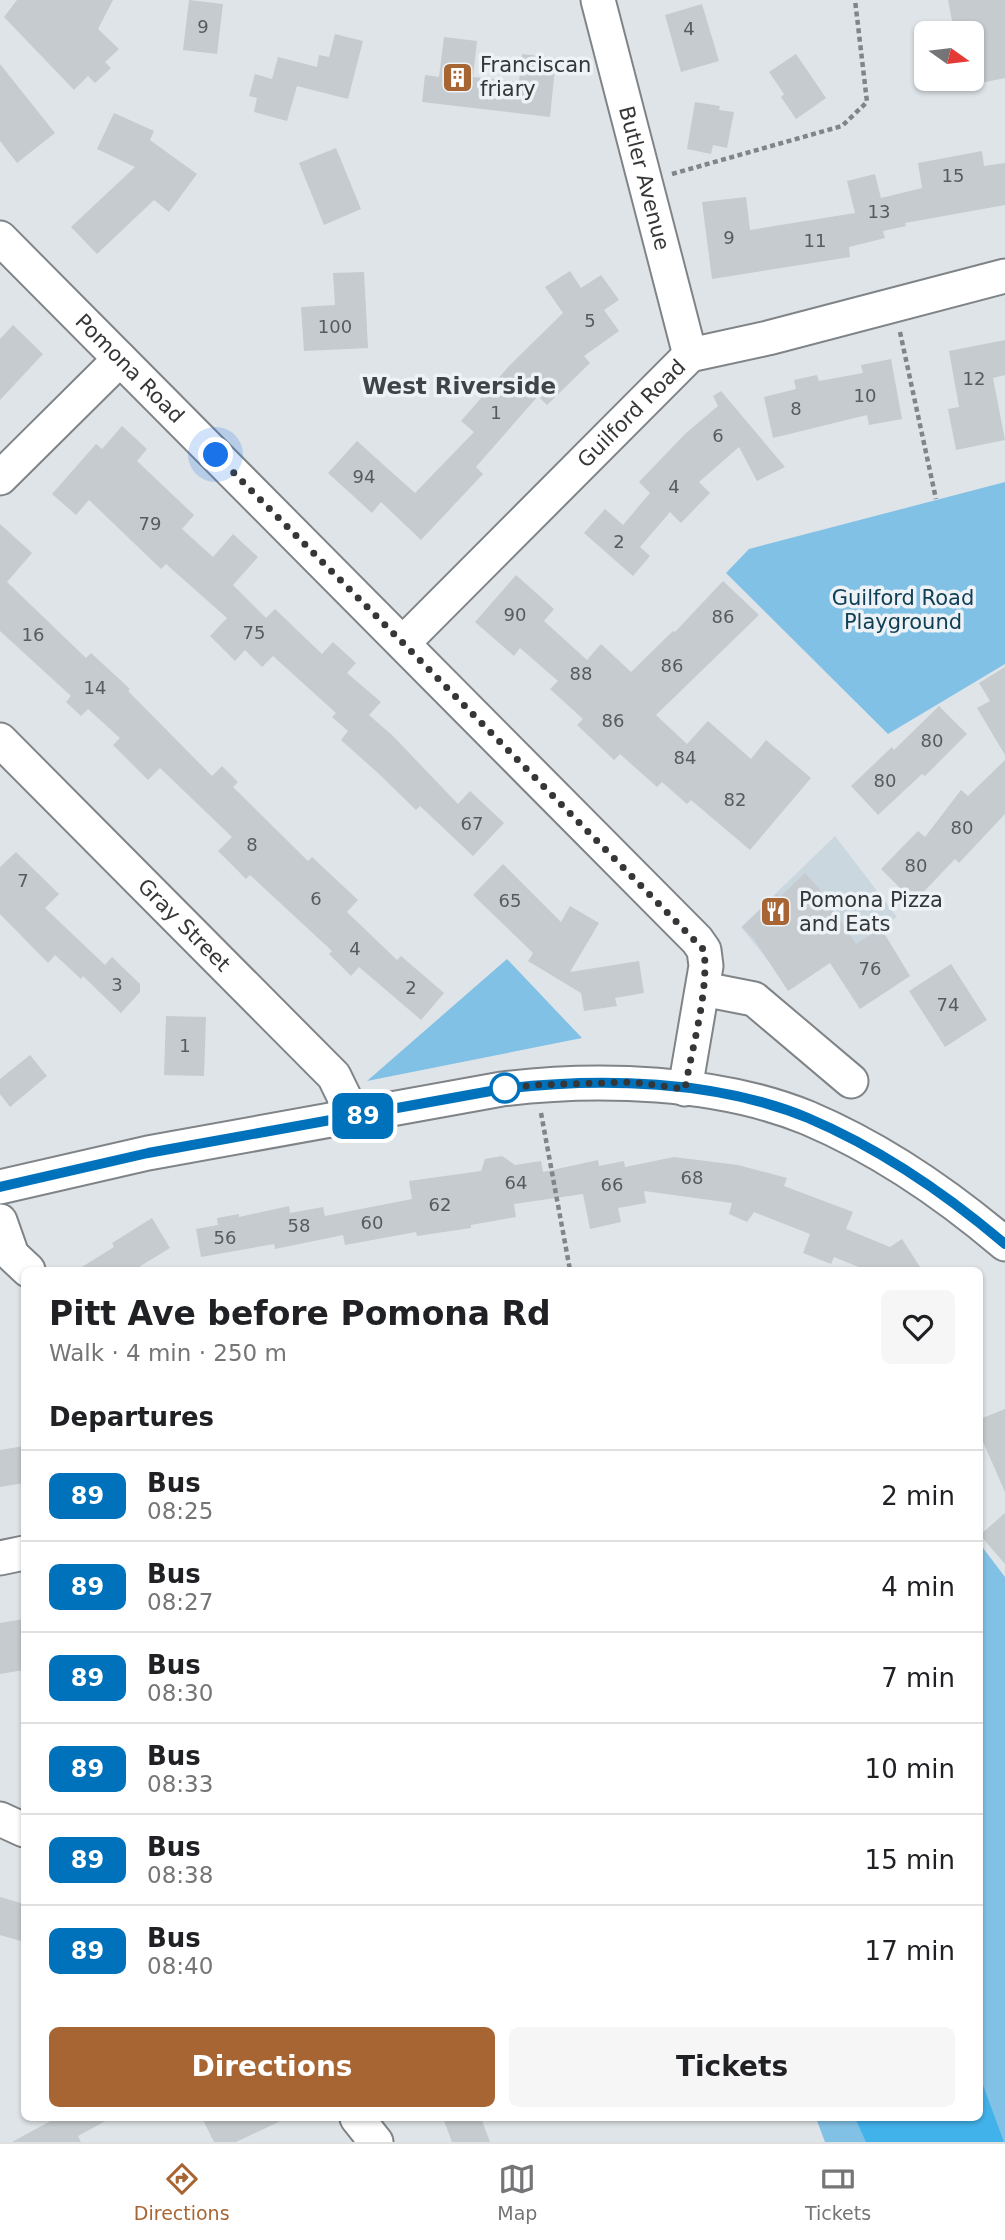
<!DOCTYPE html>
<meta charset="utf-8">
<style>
body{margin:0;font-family:"DejaVu Sans",sans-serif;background:#f6f6f6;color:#202124;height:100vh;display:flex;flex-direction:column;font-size:26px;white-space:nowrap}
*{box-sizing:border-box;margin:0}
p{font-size:23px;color:#757577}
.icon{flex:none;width:38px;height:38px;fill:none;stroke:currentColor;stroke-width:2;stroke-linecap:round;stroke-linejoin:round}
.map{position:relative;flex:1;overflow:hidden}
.sheet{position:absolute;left:21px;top:1267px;width:962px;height:854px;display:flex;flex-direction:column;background:#fff;border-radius:10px;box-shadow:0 2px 5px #0004}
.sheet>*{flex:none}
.badge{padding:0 14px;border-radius:10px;font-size:24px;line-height:46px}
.needle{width:46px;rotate:104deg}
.tools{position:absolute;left:914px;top:21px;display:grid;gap:14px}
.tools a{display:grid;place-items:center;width:70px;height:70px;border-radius:10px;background:#fff;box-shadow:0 2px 5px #0004;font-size:35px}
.you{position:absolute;width:35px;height:35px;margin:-18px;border:5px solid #fff;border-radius:50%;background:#1a73e8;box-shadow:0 0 0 10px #1a73e833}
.map>.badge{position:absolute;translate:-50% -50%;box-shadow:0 0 0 4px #fff}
h2{padding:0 28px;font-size:26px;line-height:63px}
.round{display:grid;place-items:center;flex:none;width:74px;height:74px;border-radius:10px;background:#f6f6f6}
.overview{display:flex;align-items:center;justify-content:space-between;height:119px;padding:0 28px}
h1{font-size:33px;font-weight:600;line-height:52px}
.action{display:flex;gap:14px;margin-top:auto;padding:14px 28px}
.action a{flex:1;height:80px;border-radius:10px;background:#a86534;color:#fff;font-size:28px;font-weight:600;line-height:80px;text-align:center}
.action a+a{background:#f6f6f6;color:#202124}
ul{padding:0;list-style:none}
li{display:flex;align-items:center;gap:21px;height:91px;padding:0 28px;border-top:2px solid #e0e0e0}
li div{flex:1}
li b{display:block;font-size:26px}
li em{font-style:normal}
li .badge{min-width:77px;font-weight:700;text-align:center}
.tab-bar{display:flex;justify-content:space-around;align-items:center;height:98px;border-top:2px solid #e0e0e0;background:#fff;font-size:19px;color:#757577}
.tab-bar a{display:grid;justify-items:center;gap:4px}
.tab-bar .on{color:#a86534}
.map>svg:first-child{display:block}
</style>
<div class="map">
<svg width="1005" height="2142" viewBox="0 0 1005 2142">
<rect width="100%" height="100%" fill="#dfe4e8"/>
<!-- built -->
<path fill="#cbd7df" d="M835,836L897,917L791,989L741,927Z"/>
<!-- green -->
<path fill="#82c1e6" d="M1005,482V664L888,734L726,573L749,549Z
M507,959L582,1038L367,1081Z
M980,1544L1005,1577V2142H825L816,2118H980Z"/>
<!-- forest -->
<path fill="#42b2ea" d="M980,2077L1004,2142H866L855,2118H980Z"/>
<!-- building -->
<path fill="#c5cbce" d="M17,0H113L98,29L119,49L105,62L111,68L95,83L88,76L74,90L4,17Z
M189,0L223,4L217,54L183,50Z
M948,0H1005V78L971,85V33H968L966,24L953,26Z
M702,4L719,61L681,72L665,15Z
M335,34L363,41L348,99L297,86L287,121L254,112L257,98L249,96L255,74L272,79L278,57L317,67L319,55L329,57Z
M444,37L477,41L473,77L519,82L522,54L556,58L550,117L422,102L425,75L439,77Z
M796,54L826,98L796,119L781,97L784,94L769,72Z
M0,64L55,133L17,163L0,141Z
M695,102L720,106L719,110L734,112L727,148L713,145L711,154L687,149Z
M114,113L154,131L150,140L197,174L169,212L154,200L97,254L71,227L135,167L97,149Z
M336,148L361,209L324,225L299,163Z
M982,151L984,166L1005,163V205L905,223L906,226L883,231L885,238L849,247L850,257L712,279L702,202L746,197L750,230L855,213L847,181L875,174L881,198L922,188L918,163Z
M570,271L581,288L601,275L619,300L604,310L619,331L584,356L590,363L547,405L538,396L476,467L483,474L421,540L381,502L372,513L328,473L357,441L415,493L474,432L461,421L510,365L563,313L545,287Z
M364,272L368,348L304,351L301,307L335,305L333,273Z
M13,325L43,354L0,400V339Z
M1005,340V375L993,378L1005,440L956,450L948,409L959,407L949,351Z
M891,359L902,419L869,425L867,415L773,438L764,397L796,389L794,380L817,375L819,381L863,373L861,365Z
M721,391L785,467L757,481L739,447L699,482L710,493L681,523L670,512L640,547L650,556L633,576L584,533L605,509L623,525L650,493L639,482L686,433L718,406L713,396Z
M122,426L147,449L137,461L194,515L182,529L213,557L233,534L258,557L233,585L266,618L275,609L322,654L333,642L356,663L347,673L381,702L369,715L392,735L458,804L470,791L504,823L473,856L420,806L416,810L379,774L341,740L348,731L332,717L336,713L273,656L262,667L245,650L235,661L210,636L227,618L166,564L161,569L89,500L76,515L52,494L96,444L102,449Z
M0,524L32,553L7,582L86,658L91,653L130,689L128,691L212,776L222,766L238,782L233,787L308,861L312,857L358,900L347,912L397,960L401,956L444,993L421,1020L359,967L351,976L329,954L332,951L250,875L246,879L218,851L232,837L160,768L148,780L113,745L120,738L88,709L81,716L66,702L71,696L0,631Z
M516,575L554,609L544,621L587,660L601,644L631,672L673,631L675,632L723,581L759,615L656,715L687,744L708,721L751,759L766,740L811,778L750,850L691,800L687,804L662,782L657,787L620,754L614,760L577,725L583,719L550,689L558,681L520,648L514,656L475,622Z
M1005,667V755L977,708L990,701L979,683Z
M939,706L967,734L925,776L922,774L878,815L851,786L892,747L894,750Z
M1005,760V814L959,863L955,859L914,902L881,869L918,831L925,837L961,790L968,796Z
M16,852L59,894L45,908L105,965L112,957L140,984V992L121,1013L83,976L81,979L55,955L48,963L0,914V867Z
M503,864L561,922L570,906L599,923L570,972L639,961L644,993L615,998L617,1006L584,1011L581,993L528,961L533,953L473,895Z
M805,873L818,887L856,944L881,928L910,976L860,1009L830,963L788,991L754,939L742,927L777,894L780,897Z
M951,964L987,1020L945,1047L909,991Z
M166,1016L206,1017L204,1076L164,1075Z
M30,1055L47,1076L10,1107L0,1094V1079Z
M502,1156L515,1165L541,1161L543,1172L598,1160L599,1166L624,1161L625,1167L674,1157L738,1165L787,1178L784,1186L853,1212L846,1229L890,1247L902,1239L922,1270H866L834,1257L831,1264L803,1253L810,1234L754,1212L747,1222L729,1214L732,1203L644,1191L646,1203L618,1208L621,1222L590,1229L583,1194L514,1204L516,1217L471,1225V1228L417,1236L416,1232L345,1245L343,1235L275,1249L274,1244L201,1257L196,1229L218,1225L217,1218L239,1214V1217L289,1206L290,1213L323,1207L325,1216L412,1199L409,1181L481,1171L485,1159Z
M152,1218L170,1248L134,1270H77L114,1247L112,1243Z
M1005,1409V1492L980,1435V1419Z
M24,1446V1483L0,1487V1450Z
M1005,1513V1564L980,1535Z
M24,1619V1670L0,1674V1623Z
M0,1897L24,1904V1942L0,1935Z
M56,2118H111L78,2136L81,2142H12Z
M202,2118H287L236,2142H214Z
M443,2118H481L490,2142H452Z"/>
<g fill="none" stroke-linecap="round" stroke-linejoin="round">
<defs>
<g id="minor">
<path id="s1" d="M598,0L690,355"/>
<path id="s2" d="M0,238L697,940L704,950L706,966L685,1089"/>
<path d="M0,478L120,359"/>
<path id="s3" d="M403,643L690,355L768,338L1005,276"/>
<path id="s4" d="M0,740L334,1076L354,1117"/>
<path d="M703,989L754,999L851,1081"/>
<path d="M0,1187L148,1153L502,1089C598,1077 718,1081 808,1118C881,1149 945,1193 1005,1244"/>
<path d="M0,1221L12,1255L28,1270"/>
<path d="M0,1558L24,1553"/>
<path d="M0,1819L24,1830"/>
<path d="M357,2118L376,2142"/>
</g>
</defs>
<!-- minor casing -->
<use href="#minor" stroke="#7f8488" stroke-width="37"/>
<!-- path -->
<path stroke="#828588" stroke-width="4.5" stroke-dasharray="5 3.5" stroke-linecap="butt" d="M672,174L842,126L867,102L855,0
M900,332L936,499
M541,1113L570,1270"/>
<!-- minor -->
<use href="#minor" stroke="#fff" stroke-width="33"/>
</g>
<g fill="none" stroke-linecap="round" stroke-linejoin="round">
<defs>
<path id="line" d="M0,1187L148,1153L502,1089C599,1077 717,1080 808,1118C881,1149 945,1193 1005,1244"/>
</defs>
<!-- line casing -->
<use href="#line" stroke="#fff" stroke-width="16"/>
<!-- line -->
<use href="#line" stroke="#0072bc" stroke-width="10"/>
<!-- walk -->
<path stroke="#343637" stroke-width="7" stroke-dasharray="0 12.6" d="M216,455L403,643L704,950C709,992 692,1047 685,1089L632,1082L534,1085L502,1089L505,1088"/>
</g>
<!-- icons -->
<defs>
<symbol id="building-square" viewBox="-11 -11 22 22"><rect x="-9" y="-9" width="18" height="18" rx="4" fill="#a86534" stroke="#ecf2f5"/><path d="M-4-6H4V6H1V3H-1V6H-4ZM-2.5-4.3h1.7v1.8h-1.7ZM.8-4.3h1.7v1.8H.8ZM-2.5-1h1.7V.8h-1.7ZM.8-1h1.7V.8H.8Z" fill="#fff"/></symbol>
<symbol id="restaurant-square" viewBox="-11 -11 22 22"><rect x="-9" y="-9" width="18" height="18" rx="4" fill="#a86534" stroke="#ecf2f5"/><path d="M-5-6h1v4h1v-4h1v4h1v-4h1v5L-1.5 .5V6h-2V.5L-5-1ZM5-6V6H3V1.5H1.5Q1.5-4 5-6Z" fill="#fff"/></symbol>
</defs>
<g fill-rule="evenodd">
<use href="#building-square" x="440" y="60" width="35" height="35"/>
<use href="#restaurant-square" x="758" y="894" width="35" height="35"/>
</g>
<!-- markers -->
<circle fill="#fff" stroke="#0072bc" stroke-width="3.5" cx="505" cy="1088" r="14"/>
<g text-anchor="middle" stroke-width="7" stroke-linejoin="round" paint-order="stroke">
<!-- number labels -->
<g font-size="18" fill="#585b5d">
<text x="203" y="33">9</text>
<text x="689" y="35">4</text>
<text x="953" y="182">15</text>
<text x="879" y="218">13</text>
<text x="729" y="244">9</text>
<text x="815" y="247">11</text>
<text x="590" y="327">5</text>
<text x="335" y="333">100</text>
<text x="974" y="385">12</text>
<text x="865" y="402">10</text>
<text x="796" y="415">8</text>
<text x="496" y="419">1</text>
<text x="718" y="442">6</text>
<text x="364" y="483">94</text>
<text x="674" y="493">4</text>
<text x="150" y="530">79</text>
<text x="619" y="548">2</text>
<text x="515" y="621">90</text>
<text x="723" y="623">86</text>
<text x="254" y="639">75</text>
<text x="33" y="641">16</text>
<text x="672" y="672">86</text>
<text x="581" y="680">88</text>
<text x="95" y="694">14</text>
<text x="613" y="727">86</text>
<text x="932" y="747">80</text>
<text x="685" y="764">84</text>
<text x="885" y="787">80</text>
<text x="735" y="806">82</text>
<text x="472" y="830">67</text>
<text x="962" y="834">80</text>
<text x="252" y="851">8</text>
<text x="916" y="872">80</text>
<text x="23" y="887">7</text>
<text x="316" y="905">6</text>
<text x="510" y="907">65</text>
<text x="355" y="955">4</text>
<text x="870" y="975">76</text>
<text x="117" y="991">3</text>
<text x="411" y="994">2</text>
<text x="948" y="1011">74</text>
<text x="185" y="1052">1</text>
<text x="692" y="1184">68</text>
<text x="516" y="1189">64</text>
<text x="612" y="1191">66</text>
<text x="440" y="1211">62</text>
<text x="372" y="1229">60</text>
<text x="299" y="1232">58</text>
<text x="225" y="1244">56</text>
</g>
<!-- poi labels -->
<g font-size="21" fill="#343637" stroke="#ecf2f5" text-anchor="start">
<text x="480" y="72">Franciscan<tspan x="480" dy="24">friary</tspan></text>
<text x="799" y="907">Pomona Pizza<tspan x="799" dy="24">and Eats</tspan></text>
</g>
<!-- street labels -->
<g font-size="21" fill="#343637" stroke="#ecf2f5">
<text dy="7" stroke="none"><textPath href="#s1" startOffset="184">Butler Avenue</textPath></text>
<text dy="7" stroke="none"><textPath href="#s2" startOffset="184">Pomona Road</textPath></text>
<text dy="7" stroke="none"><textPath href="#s3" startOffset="324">Guilford Road</textPath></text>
<text dy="7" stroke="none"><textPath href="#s4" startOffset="261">Gray Street</textPath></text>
</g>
<!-- park labels -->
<g font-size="21" fill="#0f3e55" stroke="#ecf2f5">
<text x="903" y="605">Guilford Road<tspan x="903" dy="24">Playground</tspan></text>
</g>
<!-- neighbourhood labels -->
<g font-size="23" font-weight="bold" fill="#3f4447" stroke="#ecf2f5">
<text x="459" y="394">West Riverside</text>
</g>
</g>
</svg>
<div class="tools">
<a><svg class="needle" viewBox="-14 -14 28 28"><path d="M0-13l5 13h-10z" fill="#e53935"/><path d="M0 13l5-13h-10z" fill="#757577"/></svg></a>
</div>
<div class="you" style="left:216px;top:455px"></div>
<b class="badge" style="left:363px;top:1116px;background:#0072bc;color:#fff">89</b>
<section class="sheet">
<div class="overview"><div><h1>Pitt Ave before Pomona Rd</h1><p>Walk · 4 min · 250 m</p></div><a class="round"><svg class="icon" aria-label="heart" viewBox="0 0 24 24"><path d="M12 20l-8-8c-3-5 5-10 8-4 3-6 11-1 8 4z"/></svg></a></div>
<h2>Departures</h2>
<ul>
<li><span class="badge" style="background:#0072bc;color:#fff">89</span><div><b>Bus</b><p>08:25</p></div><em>2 min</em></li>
<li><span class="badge" style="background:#0072bc;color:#fff">89</span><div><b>Bus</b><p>08:27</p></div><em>4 min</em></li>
<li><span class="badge" style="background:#0072bc;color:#fff">89</span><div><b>Bus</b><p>08:30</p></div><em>7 min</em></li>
<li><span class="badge" style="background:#0072bc;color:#fff">89</span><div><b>Bus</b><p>08:33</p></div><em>10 min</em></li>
<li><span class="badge" style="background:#0072bc;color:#fff">89</span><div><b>Bus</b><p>08:38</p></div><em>15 min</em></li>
<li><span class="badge" style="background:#0072bc;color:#fff">89</span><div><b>Bus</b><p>08:40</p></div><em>17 min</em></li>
</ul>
<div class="action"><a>Directions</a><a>Tickets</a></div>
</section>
</div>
<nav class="tab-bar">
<a class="on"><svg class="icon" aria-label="directions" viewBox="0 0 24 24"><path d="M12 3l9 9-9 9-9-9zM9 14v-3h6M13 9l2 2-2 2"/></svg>Directions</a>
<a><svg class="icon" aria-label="map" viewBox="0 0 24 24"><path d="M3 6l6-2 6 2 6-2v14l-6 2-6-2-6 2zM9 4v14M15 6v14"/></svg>Map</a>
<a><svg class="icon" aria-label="tickets" viewBox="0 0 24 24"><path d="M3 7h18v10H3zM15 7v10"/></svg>Tickets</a>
</nav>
